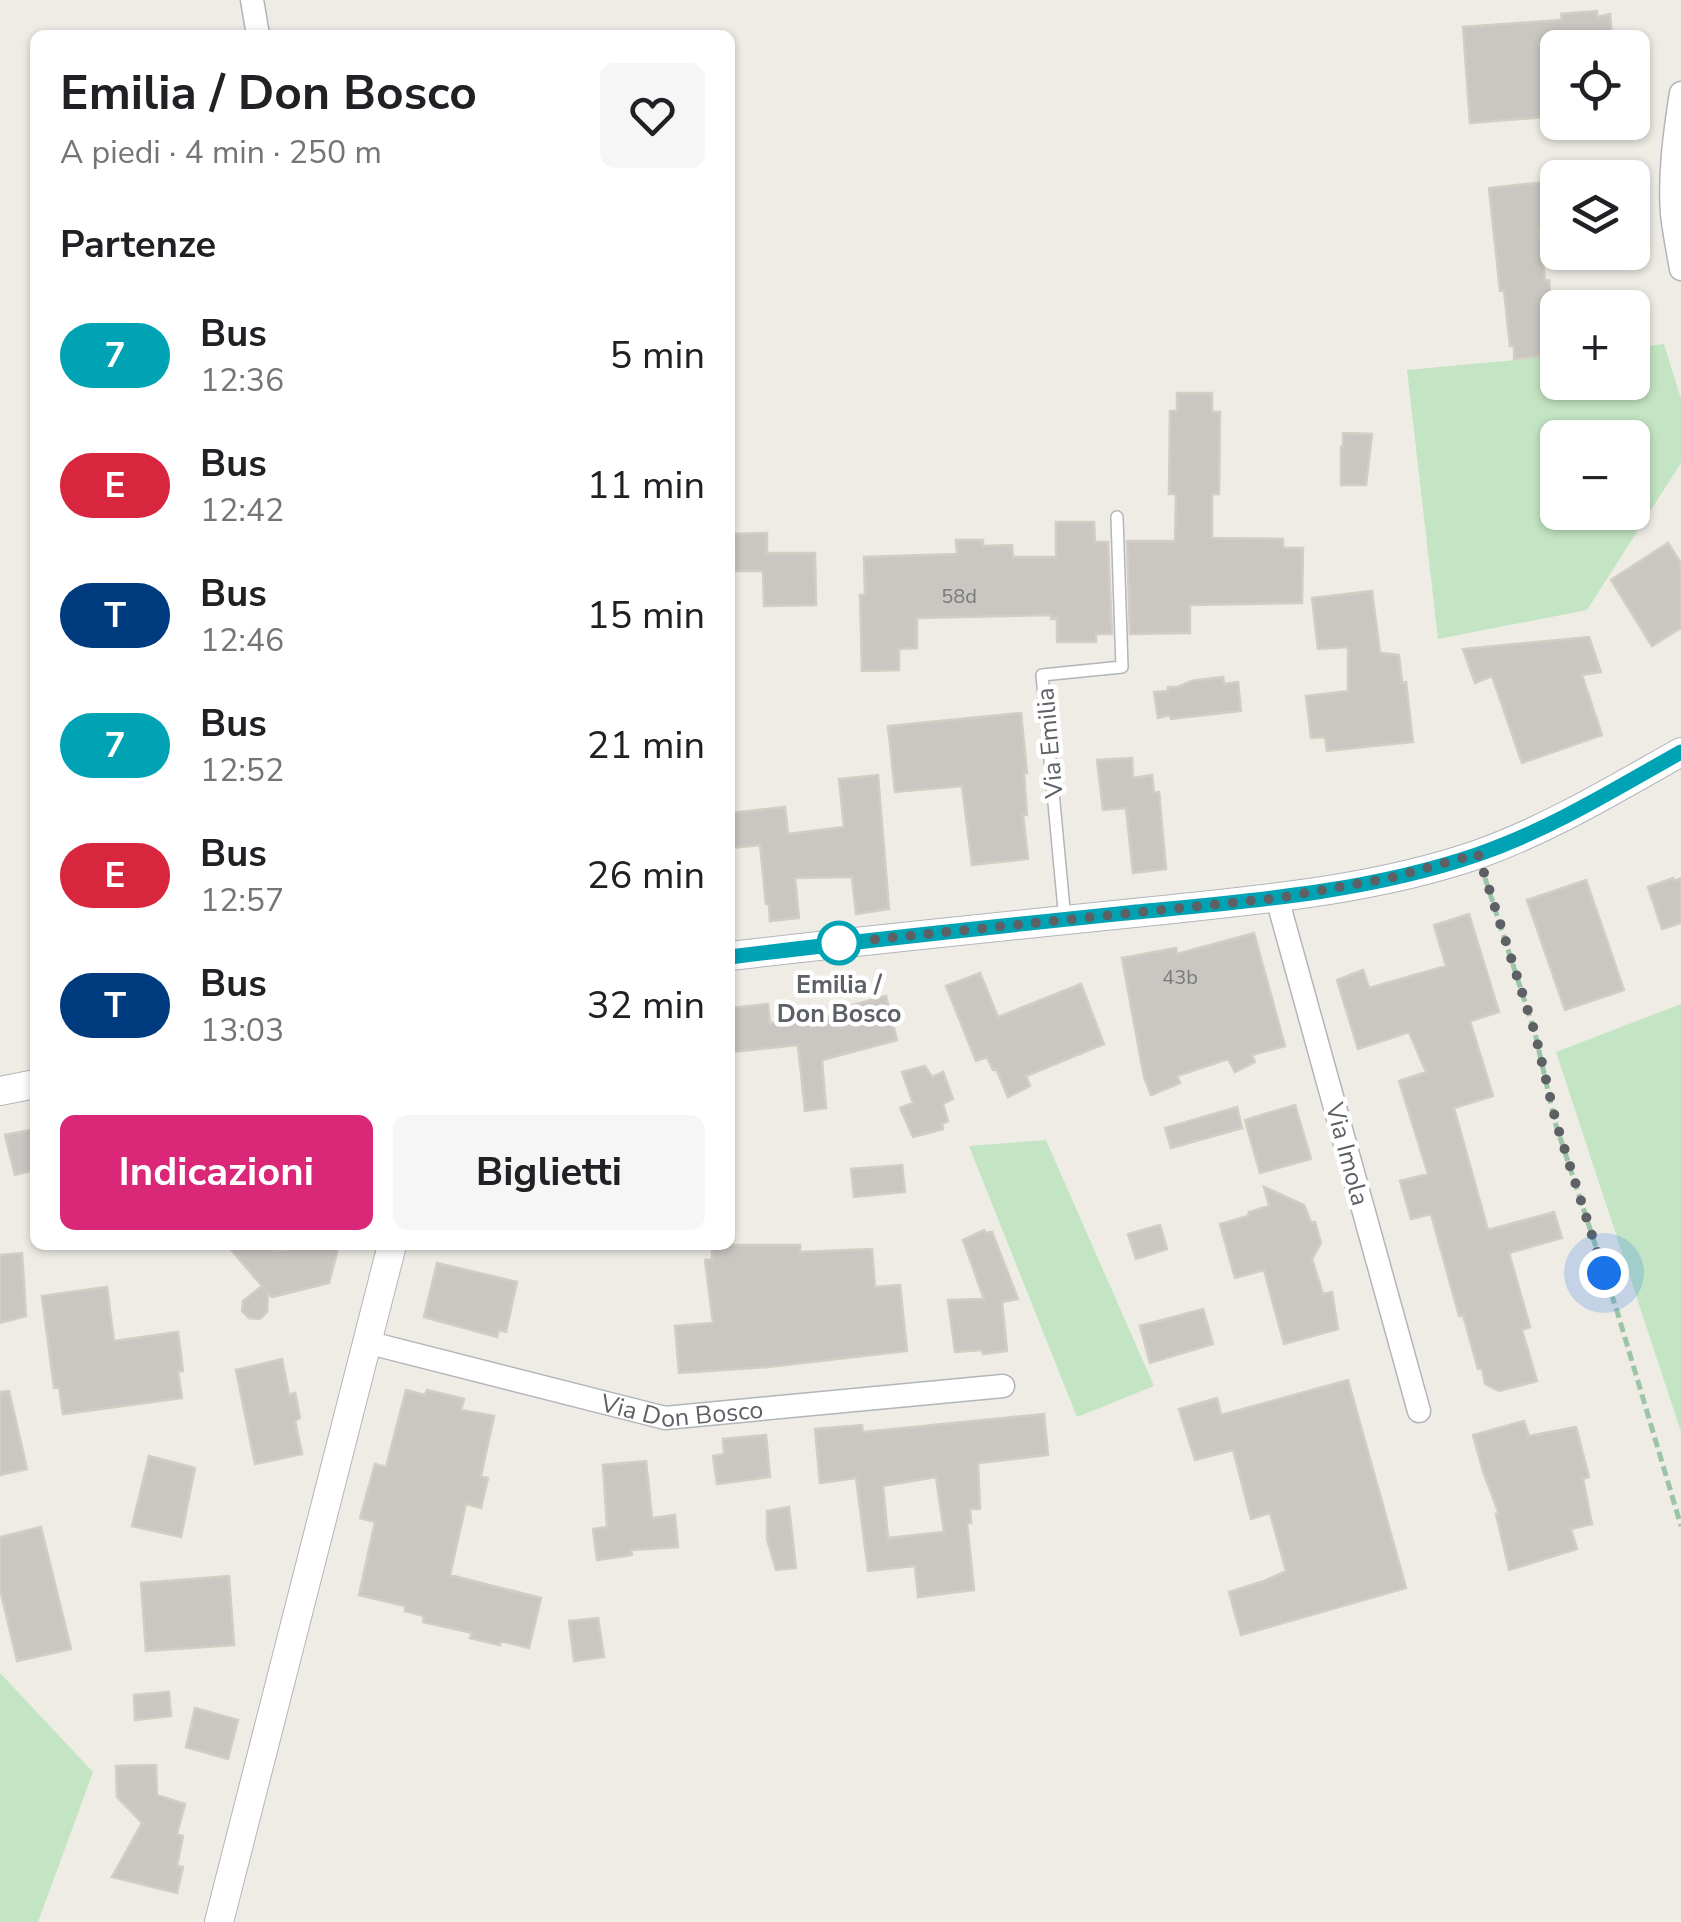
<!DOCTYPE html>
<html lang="it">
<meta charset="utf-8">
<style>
body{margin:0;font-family:"Nunito Sans",sans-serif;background:#f6f6f6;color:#202124;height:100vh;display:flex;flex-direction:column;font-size:38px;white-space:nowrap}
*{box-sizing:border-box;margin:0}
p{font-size:32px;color:#757577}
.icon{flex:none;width:55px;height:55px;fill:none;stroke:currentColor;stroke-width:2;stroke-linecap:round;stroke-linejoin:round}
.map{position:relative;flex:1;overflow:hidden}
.side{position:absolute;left:30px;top:30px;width:705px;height:1220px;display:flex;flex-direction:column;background:#fff;border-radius:15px;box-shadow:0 2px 8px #0004}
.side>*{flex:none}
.badge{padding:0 20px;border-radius:32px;font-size:35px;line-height:65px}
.fabs{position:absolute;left:1540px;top:30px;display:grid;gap:20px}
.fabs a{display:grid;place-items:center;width:110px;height:110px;border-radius:15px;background:#fff;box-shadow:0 2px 8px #0004;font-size:50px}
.you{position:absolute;width:50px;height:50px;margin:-25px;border:8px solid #fff;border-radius:50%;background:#1a73e8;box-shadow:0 0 0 15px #1a73e833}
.map>.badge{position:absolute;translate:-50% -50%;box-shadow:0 0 0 5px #fff}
h2{padding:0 30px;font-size:38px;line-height:90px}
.round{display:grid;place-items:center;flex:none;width:105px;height:105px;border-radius:15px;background:#f6f6f6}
.overview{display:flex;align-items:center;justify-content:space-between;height:170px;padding:0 30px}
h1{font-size:48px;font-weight:700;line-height:75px}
.primary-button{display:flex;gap:20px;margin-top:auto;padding:20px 30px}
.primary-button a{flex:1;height:115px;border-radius:15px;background:#db2777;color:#fff;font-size:40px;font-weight:700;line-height:115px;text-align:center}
.primary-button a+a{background:#f6f6f6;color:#202124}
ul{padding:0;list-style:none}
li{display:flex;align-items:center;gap:30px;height:130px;padding:0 30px}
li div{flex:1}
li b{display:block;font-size:38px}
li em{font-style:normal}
li .badge{min-width:110px;font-weight:700;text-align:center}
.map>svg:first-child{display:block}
</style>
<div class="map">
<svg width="1681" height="1922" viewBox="0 0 1681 1922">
<rect width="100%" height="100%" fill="#eeece5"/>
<!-- green -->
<path fill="#c3e5c3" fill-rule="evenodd" d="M1664,344L1681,399V463L1587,610L1438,639L1407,370L1557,356L1558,382H1632L1633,348ZM1558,438H1632V512H1558Z
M730,454L734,686H730Z
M1681,1004V1432L1556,1052Z
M1046,1140L1154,1386L1077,1417L969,1146Z
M0,1673L93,1772L38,1922H0Z"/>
<!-- building -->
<path fill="#cac7c2" stroke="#d3cec3" stroke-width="2.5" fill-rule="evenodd" d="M1597,11V17L1610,14L1613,48H1558V116L1470,123L1463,27L1562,20L1561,14Z
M1546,182L1547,191L1558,190V227L1539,229L1545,281L1549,280L1552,317H1548L1552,355L1514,359V346H1510L1504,290L1500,291L1489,188Z
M1177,393H1212V412H1220L1219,494H1212V538L1283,539V548H1303L1302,603L1190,605V633L1130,634L1127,541H1175L1176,494H1169L1170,411H1177Z
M1343,433L1372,434L1366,485H1341V447H1343Z
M1056,522H1094L1095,542H1108L1112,634H1096V642H1057V619H1051V615L917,618V648L899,649V670L862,671L860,595H865L864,557L957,554L956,540H983V546L1012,545L1013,557H1056Z
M767,533V553H815L816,605L764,606L763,571H735L734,534Z
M1668,543L1681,563V628L1652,646L1611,580Z
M1372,591L1380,653L1399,655L1402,683L1406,682L1413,742L1327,751L1325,737L1311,738L1306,696L1348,691V647L1318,649L1312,598Z
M1589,637L1601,672L1582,675L1602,735L1522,763L1492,676L1475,683L1463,649Z
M1223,677L1224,684L1238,682L1241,711L1171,719L1170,715L1158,718L1154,692L1168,691V687H1178L1191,681Z
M1021,713L1027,773H1024L1027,815H1023L1028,859L972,865L962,786L895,792L888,726Z
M1132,758L1133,778L1152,775L1154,793L1159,792L1166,869L1133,873L1126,808L1103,810L1097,760Z
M878,775L889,909L856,914L852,877L795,878L799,918L770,921L769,904H766L760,845L730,848V813L785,807L788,834L844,827L839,779Z
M1673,878L1674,881L1681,878V923L1662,929L1648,887Z
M1586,880L1624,990L1565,1010L1527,900Z
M1469,914L1499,1012L1470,1021L1493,1096L1454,1108L1488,1230L1554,1212L1562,1238L1509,1253L1530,1327L1522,1330L1537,1381L1499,1391L1485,1384L1482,1368L1478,1369L1463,1315L1459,1316L1431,1214L1411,1219L1400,1181L1428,1174L1399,1081L1426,1072L1409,1032L1358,1049L1337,980L1363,970L1369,988L1446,966L1434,925Z
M1254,933L1285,1046L1252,1055L1255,1062L1235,1072L1228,1059L1177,1076L1180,1083L1151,1095L1144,1077L1122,958L1176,948L1177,954Z
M980,973L998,1017L1081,984L1104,1044L1026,1076L1030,1086L1008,1097L996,1069L993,1070L987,1057L976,1061L946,986Z
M886,996L897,1040L822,1060L826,1108L805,1111L798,1045L731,1052L730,1008L768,1004L770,1023L835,1016L833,1010Z
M925,1066L932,1077L943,1072L953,1099L943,1104L948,1121L942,1124L943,1129L913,1137L900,1108L913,1103L902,1072Z
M1295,1105L1311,1159L1260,1173L1245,1120Z
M1237,1107L1242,1128L1171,1148L1165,1128Z
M35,1129V1170L15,1175L5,1135Z
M902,1165L905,1192L854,1197L851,1169Z
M1264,1187L1304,1205L1311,1222H1315L1321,1243L1312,1259L1323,1294L1332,1292L1338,1329L1284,1344L1264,1270L1235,1278L1220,1224L1248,1216L1249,1212L1269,1206Z
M1160,1225L1167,1249L1136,1259L1128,1234Z
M984,1230L986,1233L992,1232L1018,1299L1002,1302L1007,1351L983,1354L982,1350L955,1352L948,1300L984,1299L963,1240Z
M227,1245H272L274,1252L304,1245H339L329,1283L272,1297L268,1293L267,1312L260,1319L249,1318L242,1311L243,1301L262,1286Z
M712,1245H800V1252L872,1249L875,1287L900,1285L907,1351L768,1367L679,1373L675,1326L713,1323L705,1260L712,1259Z
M22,1253L26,1316L0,1323V1255Z
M437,1263L517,1282L506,1332L499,1330L497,1337L424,1317Z
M107,1287L114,1341L178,1332L183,1371L178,1372L182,1398L63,1414L59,1387L54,1388L42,1296Z
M1203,1309L1213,1344L1150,1363L1140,1326Z
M282,1359L289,1395L295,1393L300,1418L295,1421L302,1454L255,1464L236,1370Z
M1348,1380L1406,1588L1241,1635L1229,1592L1264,1581L1286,1571L1270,1513L1251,1519L1233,1450L1195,1460L1179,1409L1217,1398L1221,1415Z
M406,1390L425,1395L427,1390L464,1399L461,1410L494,1416L481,1476L488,1478L481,1508L466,1504L450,1575L541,1598L529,1648L501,1641L500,1645L470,1638L472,1633L423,1622L424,1616L405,1611V1606L359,1595L375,1522L360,1518L375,1464L386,1467Z
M9,1391L27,1469L0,1475V1392Z
M1044,1414L1048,1455L978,1463L980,1509H970L971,1523H967L974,1590L918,1597L915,1566L868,1571L856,1478L820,1483L815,1429L862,1425L863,1432ZM936,1477L944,1532L888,1538L883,1486Z
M1524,1421L1529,1436L1576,1427L1589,1477L1583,1479L1592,1524L1571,1529L1577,1549L1509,1570L1496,1514H1499L1483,1471L1473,1435Z
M766,1435L770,1477L717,1484L713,1456L724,1454L723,1439Z
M149,1456L195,1468L181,1537L132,1526Z
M646,1461L652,1518L675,1515L678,1547L631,1550L632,1555L597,1560L593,1529L607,1527L603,1465Z
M789,1507L796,1568L776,1570L767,1539V1511Z
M41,1527L71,1649L17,1661L0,1589V1537Z
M229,1576L234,1645L146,1651L141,1583Z
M598,1618L604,1657L574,1661L569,1621Z
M169,1692L171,1716L135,1720L134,1695Z
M195,1708L238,1720L228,1759L186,1747Z
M156,1765L157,1795L185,1804L177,1834L183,1836L177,1866L183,1867L177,1893L112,1877L142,1823L117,1797L116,1766Z"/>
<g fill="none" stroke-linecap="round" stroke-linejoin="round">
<defs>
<path id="service" d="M1065,920L1042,675L1122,667L1117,517"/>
<g id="minor">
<path d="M252,0L258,35"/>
<path d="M1681,93C1675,132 1669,173 1672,214C1674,232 1678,251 1681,269"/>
<path d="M1277,898L1419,1411"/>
<path id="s1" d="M366,1342L665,1418L1003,1386"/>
</g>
<path id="tertiary" d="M730,956C868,940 1006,926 1144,912C1256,900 1372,891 1479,854C1551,828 1615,789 1681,752
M0,1091L35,1084
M219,1922L392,1245"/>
</defs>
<!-- service casing -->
<use href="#service" stroke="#b2b5b9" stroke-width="14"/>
<!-- minor casing -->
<use href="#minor" stroke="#b2b5b9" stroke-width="25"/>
<!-- tertiary casing -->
<use href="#tertiary" stroke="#b2b5b9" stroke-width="30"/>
<!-- path -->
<path stroke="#9cc5a7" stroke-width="5" stroke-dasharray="10 5" stroke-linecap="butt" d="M1485,878L1535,1033L1555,1122L1617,1311L1681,1526"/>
<!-- service -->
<use href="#service" stroke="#fff" stroke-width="11"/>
<!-- minor -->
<use href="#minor" stroke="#fff" stroke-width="22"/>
<!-- tertiary -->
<use href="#tertiary" stroke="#fff" stroke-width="28"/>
</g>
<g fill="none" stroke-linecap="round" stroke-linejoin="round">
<defs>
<path id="line" d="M730,957C865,940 1001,926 1136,912C1251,901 1369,892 1479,854C1551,829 1615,789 1681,752"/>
</defs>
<!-- line casing -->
<use href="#line" stroke="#fff" stroke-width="22"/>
<!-- line -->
<use href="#line" stroke="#00a3b4" stroke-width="15"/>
<!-- walk -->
<path stroke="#5d6065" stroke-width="10" stroke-dasharray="0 18" d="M839,943L830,944L1278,898L1390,878L1478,854L1535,1033L1556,1122L1604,1273"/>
</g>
<!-- markers -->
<circle fill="#fff" stroke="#00a3b4" stroke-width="5" cx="839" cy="943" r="20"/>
<g text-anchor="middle" stroke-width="9" stroke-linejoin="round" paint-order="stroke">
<!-- number labels -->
<g font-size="20" fill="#787a7c">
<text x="959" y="603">58d</text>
<text x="1180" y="984">43b</text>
</g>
<!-- street labels -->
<g font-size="25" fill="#5d6065" stroke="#fff">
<text transform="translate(1049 743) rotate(-95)" y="9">Via Emilia</text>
<text transform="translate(1348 1154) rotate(75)" y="9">Via Imola</text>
<text dy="9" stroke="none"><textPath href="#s1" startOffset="325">Via Don Bosco</textPath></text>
</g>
<!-- stop labels -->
<g font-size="25" font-weight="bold" fill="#5d6065" stroke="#fff">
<text x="839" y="993">Emilia /<tspan x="839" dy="29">Don Bosco</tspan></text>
</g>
</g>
</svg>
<div class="fabs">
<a><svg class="icon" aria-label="locate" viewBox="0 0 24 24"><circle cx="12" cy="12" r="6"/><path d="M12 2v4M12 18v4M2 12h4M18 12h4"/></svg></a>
<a><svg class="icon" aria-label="layers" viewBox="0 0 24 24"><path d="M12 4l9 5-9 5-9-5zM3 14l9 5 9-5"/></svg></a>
<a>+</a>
<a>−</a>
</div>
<div class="you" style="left:1604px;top:1273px"></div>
<section class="side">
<div class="overview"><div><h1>Emilia / Don Bosco</h1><p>A piedi · 4 min · 250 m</p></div><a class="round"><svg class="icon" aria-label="heart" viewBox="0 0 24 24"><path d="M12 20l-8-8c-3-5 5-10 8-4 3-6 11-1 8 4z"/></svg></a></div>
<h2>Partenze</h2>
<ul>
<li><span class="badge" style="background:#00a3b4;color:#fff">7</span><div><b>Bus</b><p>12:36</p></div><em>5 min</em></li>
<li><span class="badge" style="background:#d7263d;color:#fff">E</span><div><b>Bus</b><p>12:42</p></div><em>11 min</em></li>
<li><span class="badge" style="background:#003b80;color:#fff">T</span><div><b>Bus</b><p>12:46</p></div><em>15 min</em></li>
<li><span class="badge" style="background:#00a3b4;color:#fff">7</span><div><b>Bus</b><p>12:52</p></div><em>21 min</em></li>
<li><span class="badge" style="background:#d7263d;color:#fff">E</span><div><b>Bus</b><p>12:57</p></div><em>26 min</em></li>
<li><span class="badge" style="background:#003b80;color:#fff">T</span><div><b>Bus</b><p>13:03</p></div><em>32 min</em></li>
</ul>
<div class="primary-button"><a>Indicazioni</a><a>Biglietti</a></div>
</section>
</div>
